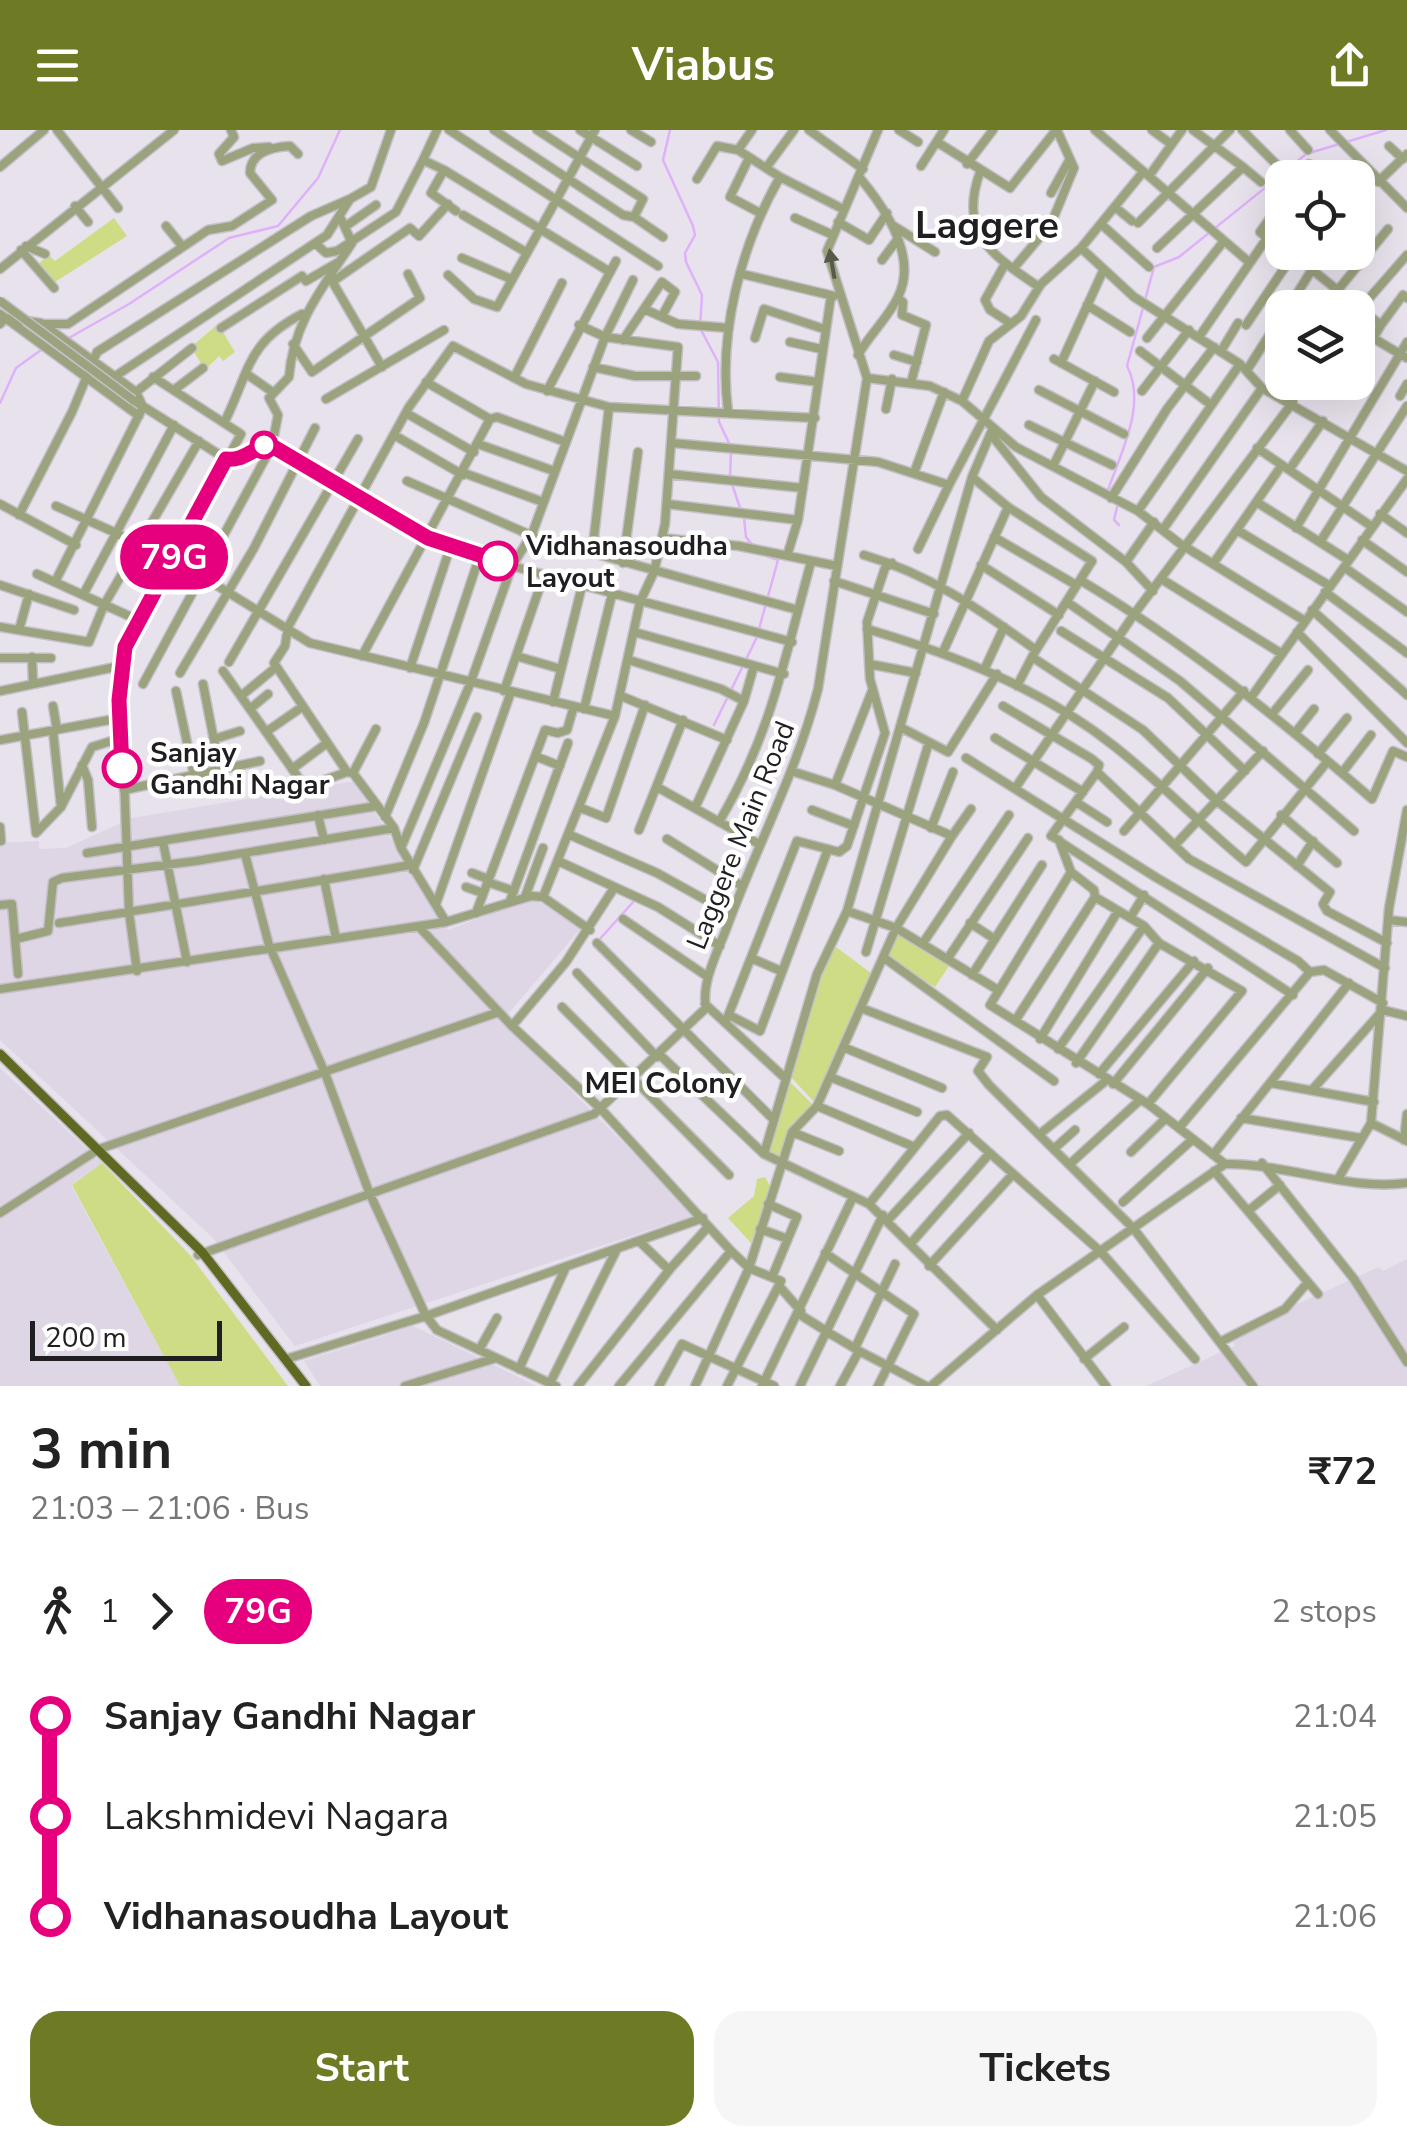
<!DOCTYPE html>
<meta charset="utf-8">
<style>
body{margin:0;font-family:"Nunito Sans",sans-serif;background:#f6f6f6;color:#222;height:100vh;display:flex;flex-direction:column;font-size:38px;white-space:nowrap}
*{box-sizing:border-box;margin:0}
p{font-size:32px;color:#767676}
.icon{flex:none;width:55px;height:55px;fill:none;stroke:currentColor;stroke-width:2;stroke-linecap:round;stroke-linejoin:round}
.map{position:relative;height:1256px;overflow:hidden}
.panel{display:flex;flex-direction:column;background:#fff;flex:1}
.panel>*{flex:none}
.badge{padding:0 20px;border-radius:32px;font-size:35px;line-height:65px}
.fabs{position:absolute;left:1265px;top:30px;display:grid;gap:20px}
.fabs a{display:grid;place-items:center;width:110px;height:110px;border-radius:20px;background:#fff;box-shadow:0 10px 40px #0002;font-size:50px}
.scale{position:absolute;left:30px;bottom:25px;width:192px;box-sizing:border-box;padding-left:10px;border:5px solid #201e21;border-top:0;font-size:28px;line-height:35px;white-space:nowrap;color:#201e21;-webkit-text-stroke:8px #fff;paint-order:stroke}
.map>.badge{position:absolute;translate:-50% -50%;box-shadow:0 0 0 5px #fff}
.legs{display:flex;align-items:center;gap:15px;height:110px;padding:0 30px;font-size:32px}
.legs p{margin-inline-start:auto}
.summary{display:flex;align-items:center;justify-content:space-between;height:170px;padding:0 30px}
h1{font-size:55px;font-weight:700;line-height:75px}
.primary-button{display:flex;gap:20px;margin-top:auto;padding:20px 30px}
.primary-button a{flex:1;height:115px;border-radius:30px;background:#6f7a25;color:#fff;font-size:40px;font-weight:700;line-height:115px;text-align:center}
.primary-button a+a{background:#f6f6f6;color:#222}
ul{padding:0 30px;list-style:none}
li{display:flex;align-items:center;gap:35px;height:100px;font-size:38px}
li i{display:grid;place-items:center;width:15px;height:100%;margin:0 12px;background:currentColor}
li i::after{content:'';width:25px;height:25px;margin:-12px;border:8px solid;border-radius:50%;background:#fff}
li p{margin-inline-start:auto}
li:first-child i{background:linear-gradient(#0000 50%,currentColor 0)}
li:last-child i{background:linear-gradient(currentColor 50%,#0000 0)}
header{display:flex;justify-content:space-between;align-items:center;height:130px;padding:0 30px;background:#6f7a25;color:#fff;font-size:45px;font-weight:700}
.map>svg:first-child{display:block}
</style>
<header><svg class="icon" aria-label="menu" viewBox="0 0 24 24"><path d="M4 6h16M4 12h16M4 18h16"/></svg>Viabus<svg class="icon" aria-label="share" viewBox="0 0 24 24"><path d="M12 15V3M7 8l5-5 5 5M5 13v7h14v-7"/></svg></header>
<div class="map">
<svg width="1407" height="1256" viewBox="0 0 1407 1256">
<rect width="100%" height="100%" fill="#e8e2ec"/>
<!-- built -->
<path fill="#ded5e5" d="M355,651L448,800L532,768L581,798L502,891L695,1085L295,1216L213,1108L0,910V713L39,711V719L66,718L132,688Z
M0,938L102,1033L71,1055L180,1256H0Z
M1407,1129V1256H1146L1235,1216L1229,1205L1379,1137L1383,1141Z
M413,1196L537,1256H320L304,1231Z"/>
<!-- green -->
<path fill="#cfdc86" d="M114,88L127,106L55,152L38,134L49,125L55,131Z
M218,194L235,222L223,231L219,226L205,240L191,217Z
M899,804L949,836L935,857L885,826Z
M836,817L871,843L815,973L790,946L823,833Z
M790,952L814,976L798,988L779,1025L767,1021Z
M102,1033L190,1125L288,1256H180L72,1055Z
M765,1047L771,1058L751,1113L728,1088L754,1066L757,1049Z"/>
<g fill="none" stroke-linecap="round" stroke-linejoin="round">
<!-- stream -->
<path stroke="#deb1fa" stroke-width="2.5" d="M670,0L663,30L693,96L695,105L685,123L686,132L702,165L700,198L718,232L719,292L729,313
M1287,40L1306,24L1386,0
M1145,170L1154,137L1179,127L1281,45
M67,209L129,174L229,108L278,96L318,48L340,0
M0,273L16,238L41,220
M731,321L730,348L741,381
M1112,364L1108,360C1121,322 1147,274 1127,236L1143,178
M1118,373L1114,390L1119,395
M744,388L746,407L754,417
M759,499L778,430L759,423
M714,595L757,507
M599,810L634,771"/>
<defs>
<path id="minor" d="M57,0L118,78
M231,0L234,7L219,24L222,31L253,18L269,17
M437,0L423,30L444,40L431,63L456,81
M449,0L658,136
M494,0L623,85L634,87L643,69L537,0
M580,0L637,36
M631,0L651,12
M752,0L738,20L780,47
M809,0L863,39
M899,0L918,12
M1095,0L1249,132
M1152,0L1171,14
M1193,0L1243,37
M1242,0L1283,41
M1290,0L1308,20
M1330,0L1407,78
M937,12L1010,58L1056,0
M1389,16L1403,29
M749,28L730,67L760,83
M967,34L993,0
M921,36L944,0
M0,37L44,0
M766,38L794,0
M444,40L610,142
M980,42C958,104 992,125 1039,157
M1143,42L1081,118L1134,167L1240,234L1262,258L1407,341
M1149,46L1182,0
M1299,48L1309,34
M697,49L717,16L738,20
M1378,52L1407,24
M1051,63L1070,29
M75,76L88,92
M1115,77L1132,91
M1358,77L1363,72
M463,85L524,121
M634,87L663,107
M795,88L833,105
M838,92L869,110L887,83
M1138,93L1230,0
M1101,94L1149,137
M892,95L935,122
M166,96L182,116
M346,96L376,75
M1267,108L1260,102L1282,71
M315,113L326,123L337,121L396,82L423,30
M26,116L45,124
M1157,118L1243,37L1261,52
M21,120L54,158
M1290,122L1381,195L1403,165L1407,168
M462,128L511,149
M882,130L897,110
M1005,134L985,170L990,180L1010,193
M0,139L174,0
M1013,139L1051,94L1074,38L1057,0
M742,144L834,166
M448,145L474,169L497,177L595,0
M332,151L382,237
M332,152L410,98L419,106L448,74
M898,168L903,172L902,185L926,195L911,253
M1087,175L1130,202
M1288,178L1323,122
M1323,178L1388,99
M644,179L678,194L729,198
M1358,181L1407,125
M0,184L139,286
M0,194L5,188L41,193L136,262L143,277L55,452
M45,194H68L208,100L232,96L272,70L250,43C250,22 273,17 290,16L298,24
M1246,195L1293,125
M221,198L302,146L306,151L337,133
M1199,207L1267,108L1282,117
M755,208L764,179L824,199
M1147,208L1224,111
M623,210L662,152L675,162L662,186
M790,212L821,219
M1407,212L1400,224L1407,228
M293,214L312,242L420,168L408,144
M1140,221L1210,274
M1221,221L1238,193
M858,225C870,204 888,188 898,167C918,127 885,78 860,48
M894,225L917,232
M1054,229L1114,262
M1061,233L1103,141
M593,237L635,246H696
M1247,240L1282,185
M248,245L271,261
M114,247L327,105L350,69L371,57L391,0
M780,247L818,252
M514,248L562,153
M867,248L930,256L962,271L1016,317L1138,381L1179,413L1305,491
M426,252L490,289L497,287L563,311
M174,260L203,238
M1039,260L1124,304
M547,261L616,131
M1142,261L1189,200
M136,262L192,218
M1400,266L1407,254
M326,269L444,200
M133,270L226,329C245,332 255,315 272,316L428,408L512,436L792,512
M962,271L989,211L1021,186L1041,154L1081,118
M886,279L892,249
M728,281C718,203 741,115 780,47L843,79
M406,283L474,322
M224,293C250,241 246,213 302,184
M1029,295L1112,335
M394,305L463,345
M993,307L1041,367L1126,432
M672,313L878,332L949,355L1036,190
M478,314L554,341
M1257,318L1371,396
M1053,336L1095,251
M1289,340L1323,291
M464,343L543,372
M914,343L944,262
M669,344L803,358
M972,347L1008,377L1092,431L1036,520
M407,351L535,407L798,480
M1111,368L1167,279L1214,217
M1258,373L1348,430
M0,374L76,415
M667,374L798,390
M56,376L174,429L310,513L615,586
M1138,381L1240,234
M1380,384L1407,403
M19,385L72,282L97,222L311,86L350,69
M1164,398L1262,258
M1296,398L1400,224L1373,208L1381,195
M1237,400L1330,456
M994,407L1076,455
M662,408L739,416L837,436
M1362,410L1407,442
M1320,412L1407,276
M918,419L949,355
M592,424L609,277
M864,425C932,445 980,480 1036,520L1032,527L1143,600L1217,671L1330,762L1323,774L1327,781L1387,813
M787,426L798,390L831,166
M623,433L638,322
M1213,434L1282,335
M981,435L1059,485
M1344,437L1407,482
M37,444L140,491
M1080,450C1185,513 1280,589 1372,669L1393,621L1407,627
M1163,450L1282,524
M834,451L934,484
M0,455L74,480
M1153,461L1126,432L1154,392
M1325,462L1407,523
M83,465L174,295
M1067,472L1180,551L1354,701
M1312,480L1407,565
M0,497L89,512L104,475L199,311
M867,499C955,525 1041,558 1114,616C1160,652 1201,695 1246,732L1327,632
M19,500L29,464
M1061,501L1168,568L1245,641
M634,502L784,544
M1297,502L1407,613
M943,522L1008,377
M362,526L490,289
M516,526L561,539
M32,527L33,553
M0,528H51
M629,530L721,559L744,571
M229,532L358,309
M869,534L916,543
M410,538L451,415
M985,538L1004,497
M223,541L305,657L347,642
M180,543L254,418L315,298
M143,554L272,316L278,285L269,268L289,247C293,193 323,157 352,113L341,89
M203,554L220,641
M1017,556L1032,527
M0,561L120,536
M176,561L194,645L260,631
M504,561L544,445
M241,566L275,538
M621,566L727,610
M1252,566L1407,349
M553,572L582,456
M53,576L57,600
M1003,576L1092,629L1099,635L1097,642L1189,729L1385,838
M250,579L268,564
M584,579L612,464
M22,582L36,703L61,677L92,617L121,608
M1272,584L1308,540
M900,597L948,622L997,544
M53,601L61,677
M266,602L302,577
M1295,603L1314,579
M995,608L1083,662
M214,609L240,601
M0,610L120,588
M1318,624L1347,588
M535,626L560,636
M966,628L1157,748L1298,831L1310,842
M82,635L88,650L92,697
M292,639L327,613
M1097,642L1051,706L1059,710L1071,742L1094,760L1095,767L1144,796L1159,813L1242,861L1148,974
M353,643L376,599
M1342,643L1371,605
M835,655L872,561
M657,657L757,713
M1016,657L1135,483L1293,272
M124,660L194,645
M1076,672L1107,692
M581,678L606,688L645,575
M695,678L744,571L754,536
M812,680L854,696
M318,685L324,710
M1281,685L1337,733
M385,687L424,593L480,425
M719,692C772,602 784,530 811,432
M0,697L1,711
M931,698L953,642
M639,700L683,590
M1124,701L1244,561
M570,705L657,743L731,784
M952,706L971,679
M667,709L742,756
M1059,711L1293,865
M163,712L187,832
M1175,715L1263,621
M401,718L394,698L353,643L347,642L274,533L285,516L288,497L409,277L453,216L526,254L609,277L815,288
M87,723L377,676
M245,724L269,815L325,943L369,1062L426,1186L437,1200L556,1256
M558,731L658,777L720,816
M1297,736L1313,711
M413,740L477,587
M1071,742L990,875L1148,974L1225,1034
M472,743L488,749
M324,749L336,808
M487,752L514,761
M466,757L483,763
M525,767L543,718
M543,767L615,586L640,472L654,442L665,394L678,217L605,207L579,195
M510,771L568,613
M436,774L511,562
M0,775L12,774L18,844
M847,781L896,798L998,860
M476,783L545,600L558,603L567,600L574,576
M1130,788L1144,765
M623,789L708,847
M1389,790L1407,792
M446,792L531,766L543,767L590,800
M59,793C177,774 294,756 410,735
M970,793L993,808
M420,798L512,896L601,979L731,1121L749,1138L781,1151L727,1256
M16,809L48,801L53,752L62,748L196,731L394,698
M597,813L774,990
M923,813L1009,685
M866,822L929,612
M883,827L1054,951
M751,828L781,841
M948,828L1028,708
M137,841L129,782L120,536L125,517L241,304L153,247
M577,843L657,927
M972,845L1042,735
M0,859L446,792L401,718L470,554L512,436L532,404L605,207L633,150
M705,874L786,949
M562,877L729,1045
M861,878L987,927L978,941L989,955L1134,1099L1253,1256
M729,885L760,901L828,719
M726,891L797,711L839,722L847,716L885,603L870,549L867,492L885,438L892,433
M1015,891L1095,767
M512,896L566,832L614,758
M1040,909L1118,781
M843,917L942,958
M1058,919L1144,796
M659,924L764,1024L869,1074L997,1200
M1076,933L1159,813
M1099,944L1194,831
M830,947L917,982
M1270,953L1374,972
M1113,954L1208,838
M1312,960L1383,880L1407,886
M817,976L912,1016
M1241,988L1361,1008
M1371,993L1407,1011
M1179,998L1310,842L1324,840L1383,873
M792,1002L839,1021
M1041,1003L1107,950
M1404,1010L1407,984
M1056,1017L1075,1000
M1131,1022L1166,988
M764,1024L817,844L847,781L972,347L992,300
M1213,1025L1349,853
M1071,1033L1140,970
M1262,1033L1354,1149L1407,1232
M1214,1041L1318,1164
M1338,1049L1371,993L1389,778L1407,680
M1123,1072L1193,1009
M768,1074L797,1087L772,1147
M869,1074L940,986L947,985L1101,1122L1195,1229
M1248,1081L1280,1055
M0,1083L99,1019L499,882
M888,1090L969,1003
M760,1099L788,1109
M912,1112L990,1023
M641,1113L669,1140L708,1097
M825,1123L914,1184L888,1236L859,1221L840,1256
M198,1125L594,984L706,878C701,852 718,821 727,797C756,718 797,641 818,559L867,248L827,121L878,0
M929,1136L1013,1044
M779,1156L801,1181
M1037,1165L1106,1256
M799,1184L826,1201
M829,1203L856,1219
M1222,1211L1285,1179L1308,1152
M855,1218L895,1134
M479,1220L497,1188
M286,1229L426,1186L703,1088
M1084,1229L1124,1197
M519,1239L565,1139
M550,1253L616,1121
M405,1256L496,1228
M578,1256L670,1139
M619,1256L731,1121
M659,1256L682,1214L774,1256
M695,1256L749,1138L792,1002L817,976L896,798L952,706L835,655L791,641
M762,1256L853,1067
M800,1256L883,1085
M878,1256L888,1236L926,1256
M931,1256L1037,1165L1225,1034C1285,1033 1347,1061 1407,1053"/>
<path id="major" d="M0,924L202,1122L306,1256"/>
</defs>
<!-- minor casing -->
<use href="#minor" stroke="#c4bfc7" stroke-width="11"/>
<!-- major casing -->
<use href="#major" stroke="#c4bfc7" stroke-width="12"/>
<!-- minor -->
<use href="#minor" stroke="#9ba27e" stroke-width="8"/>
<!-- major -->
<use href="#major" stroke="#5f6922" stroke-width="9"/>
<defs>
<path id="minor-bridge" d="M0,171L133,270"/>
</defs>
<!-- minor-bridge casing -->
<use href="#minor-bridge" stroke="#c4bfc7" stroke-width="11" stroke-linecap="butt"/>
<!-- minor-bridge -->
<use href="#minor-bridge" stroke="#9ba27e" stroke-width="8"/>
</g>
<!-- one-way arrows -->
<defs><path id="oneway-solid" d="M-6-.8H1V-3.2L6.5 0L1 3.2V.8H-6Z" transform="scale(2.5)"/></defs>
<use fill="#57594b" href="#oneway-solid" transform="translate(832 134) rotate(-100)"/>
<g fill="none" stroke-linecap="round" stroke-linejoin="round">
<defs>
<path id="line-1" d="M122,638L119,570L125,517L226,329C245,332 254,315 272,316L428,408L498,431"/>
</defs>
<!-- line-1 casing -->
<use href="#line-1" stroke="#fff" stroke-width="22"/>
<!-- line-1 -->
<use href="#line-1" stroke="#e6007e" stroke-width="15"/>
</g>
<!-- markers -->
<g fill="#fff" stroke="#e6007e" stroke-width="5">
<circle cx="264" cy="315" r="12"/>
<circle cx="498" cy="431" r="18"/>
<circle cx="122" cy="638" r="18"/>
</g>
<g text-anchor="middle" stroke-width="9" stroke-linejoin="round" paint-order="stroke">
<!-- stop labels -->
<g font-size="28" font-weight="bold" fill="#201e21" stroke="#fff" text-anchor="start">
<text x="526" y="425">Vidhanasoudha<tspan x="526" dy="32">Layout</tspan></text>
<text x="150" y="632">Sanjay<tspan x="150" dy="32">Gandhi Nagar</tspan></text>
</g>
<!-- street labels -->
<g font-size="28" fill="#201e21" stroke="#fff">
<text transform="translate(740 705) rotate(-68)" y="10">Laggere Main Road</text>
</g>
<!-- neighbourhood labels -->
<g font-size="30" font-weight="bold" fill="#201e21" stroke="#fff">
<text x="663" y="963">MEI Colony</text>
</g>
<!-- district labels -->
<g font-size="38" font-weight="bold" fill="#201e21" stroke="#fff">
<text x="987" y="108">Laggere</text>
</g>
</g>
</svg>
<div class="fabs">
<a><svg class="icon" aria-label="locate" viewBox="0 0 24 24"><circle cx="12" cy="12" r="6"/><path d="M12 2v4M12 18v4M2 12h4M18 12h4"/></svg></a>
<a><svg class="icon" aria-label="layers" viewBox="0 0 24 24"><path d="M12 4l9 5-9 5-9-5zM3 14l9 5 9-5"/></svg></a>
</div>
<div class="scale">200 m</div>
<b class="badge" style="left:174px;top:427px;background:#e6007e;color:#fff">79G</b>
</div>
<section class="panel">
<div class="summary"><div><h1>3 min</h1><p>21:03 – 21:06 · Bus</p></div><b>₹72</b></div>
<div class="legs"><svg class="icon" aria-label="walk" viewBox="0 0 24 24"><circle cx="13" cy="4" r="2"/><path d="M13 8l-2 6 4 7M11 14l-3 7M7 12l3-4h3l4 4"/></svg>1<svg class="icon" aria-label="forward" viewBox="0 0 24 24"><path d="M9 5l7 7-7 7"/></svg><b class="badge" style="background:#e6007e;color:#fff">79G</b><p>2 stops</p></div>
<ul>
<li><i style="color:#e6007e"></i><b>Sanjay Gandhi Nagar</b><p>21:04</p></li>
<li><i style="color:#e6007e"></i><span>Lakshmidevi Nagara</span><p>21:05</p></li>
<li><i style="color:#e6007e"></i><b>Vidhanasoudha Layout</b><p>21:06</p></li>
</ul>
<div class="primary-button"><a>Start</a><a>Tickets</a></div>
</section>
